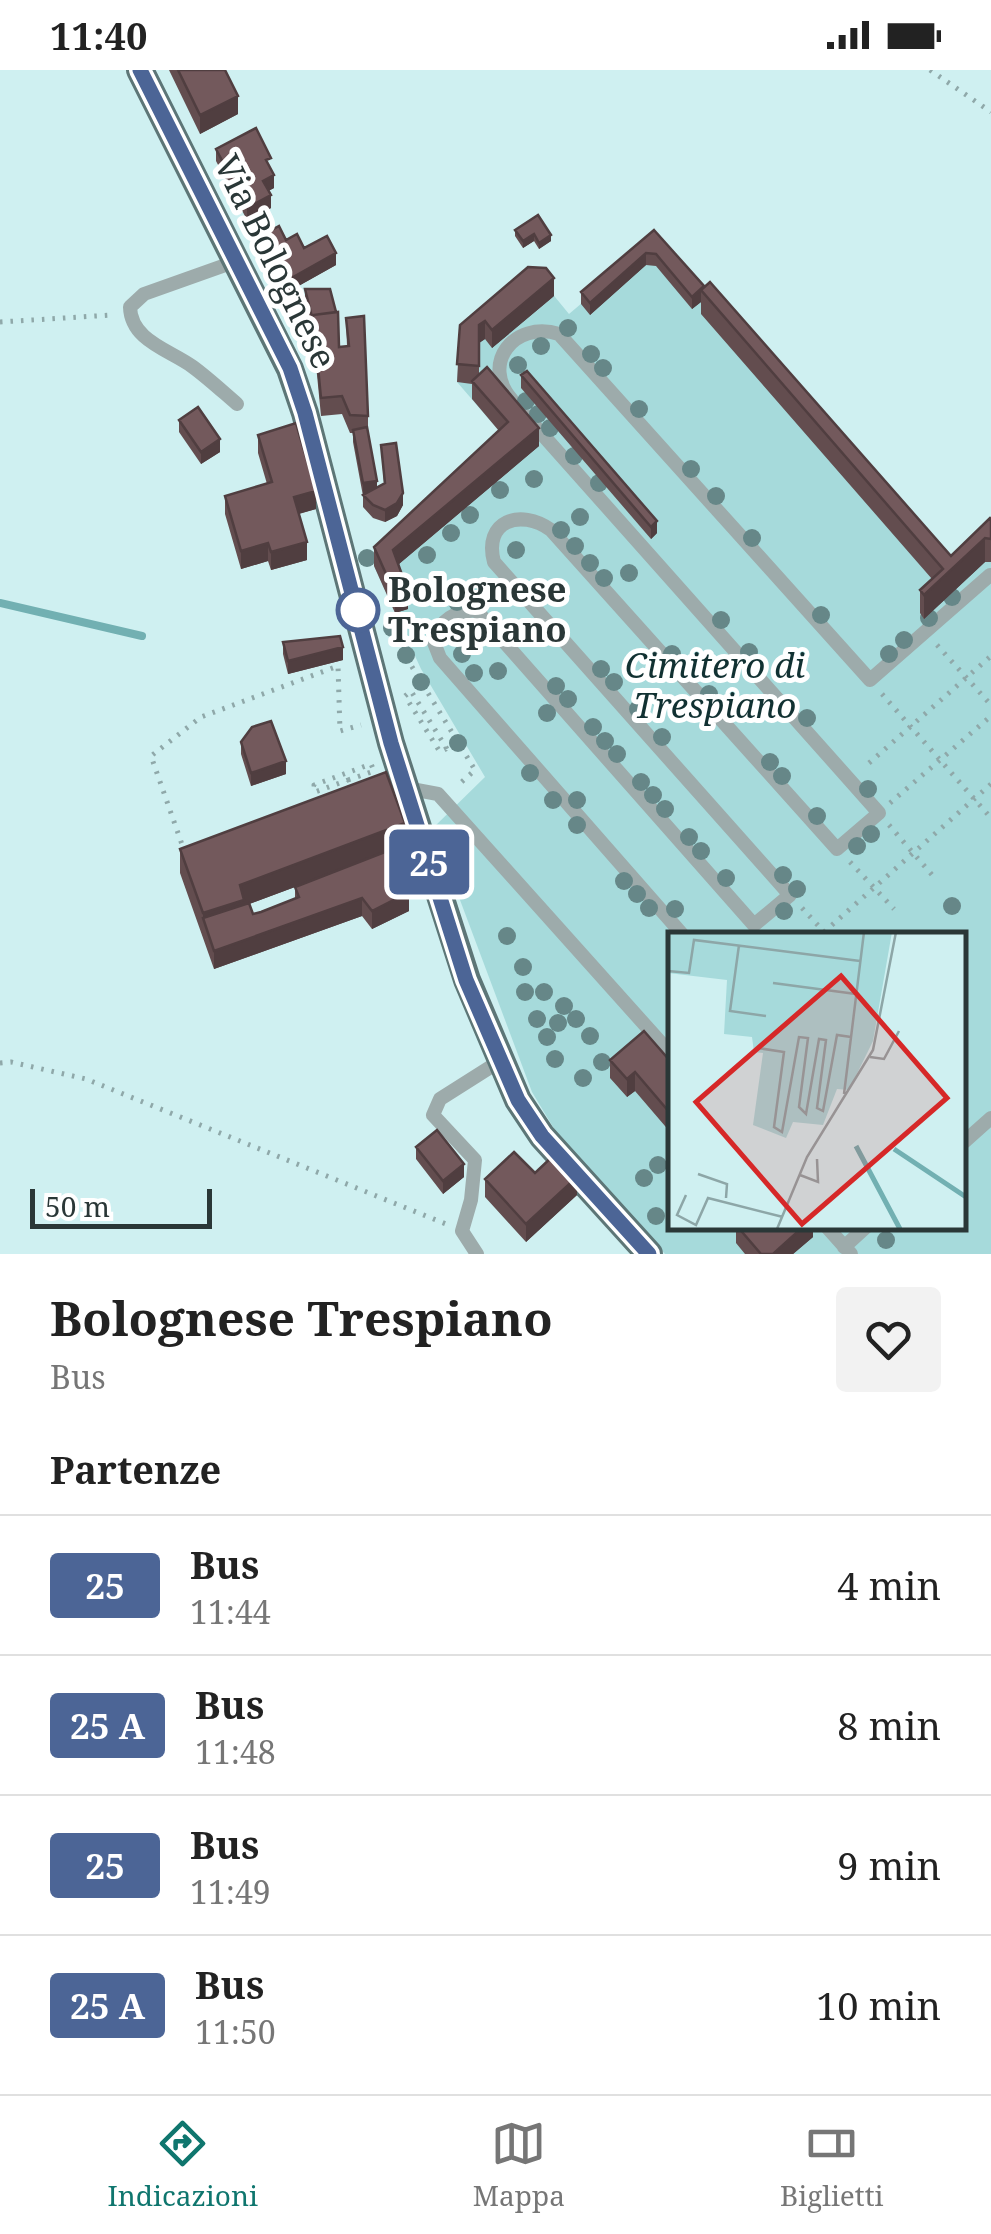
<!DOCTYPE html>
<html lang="it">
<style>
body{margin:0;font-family:"Noto Serif",serif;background:#f2f2f2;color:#222;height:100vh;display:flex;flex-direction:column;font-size:38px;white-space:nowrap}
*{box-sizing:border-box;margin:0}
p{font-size:32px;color:#767676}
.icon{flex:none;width:55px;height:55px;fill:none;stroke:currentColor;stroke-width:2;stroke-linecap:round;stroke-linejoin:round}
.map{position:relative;height:1184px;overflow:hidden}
.side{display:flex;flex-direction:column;background:#fff;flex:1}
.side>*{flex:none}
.badge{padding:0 20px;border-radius:8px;font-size:35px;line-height:65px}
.scale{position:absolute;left:30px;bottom:25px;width:182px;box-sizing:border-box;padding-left:10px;border:5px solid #2a3737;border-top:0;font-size:28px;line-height:35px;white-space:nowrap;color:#2a3737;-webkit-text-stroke:8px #fff;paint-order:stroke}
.map>.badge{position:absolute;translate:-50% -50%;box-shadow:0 0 0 5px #fff}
h2{padding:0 50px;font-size:38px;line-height:90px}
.round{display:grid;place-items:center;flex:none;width:105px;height:105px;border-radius:10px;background:#f2f2f2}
.overview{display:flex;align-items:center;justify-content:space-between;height:170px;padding:0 50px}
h1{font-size:48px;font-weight:700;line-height:75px}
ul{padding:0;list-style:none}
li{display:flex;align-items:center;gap:30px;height:140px;padding:0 50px;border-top:2px solid #e0e0e0}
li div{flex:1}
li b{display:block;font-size:38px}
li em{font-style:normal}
li .badge{min-width:110px;font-weight:700;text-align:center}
.status{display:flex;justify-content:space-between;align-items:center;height:70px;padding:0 50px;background:#fff;direction:ltr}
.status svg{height:28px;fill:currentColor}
.tab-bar{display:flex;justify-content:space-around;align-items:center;height:140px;border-top:2px solid #e0e0e0;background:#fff;font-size:28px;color:#767676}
.tab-bar a{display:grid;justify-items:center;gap:5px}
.tab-bar .on{color:#0f766e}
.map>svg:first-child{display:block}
</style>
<div class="status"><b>11:40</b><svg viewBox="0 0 49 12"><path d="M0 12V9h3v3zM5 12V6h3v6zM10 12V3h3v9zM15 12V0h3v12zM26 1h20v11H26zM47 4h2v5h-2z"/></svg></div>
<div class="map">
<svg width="991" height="1184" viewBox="0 0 991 1184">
<rect width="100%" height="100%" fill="#cff0f1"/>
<!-- green -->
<path fill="#a6dadb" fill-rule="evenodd" d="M654,172L950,509L991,473V1184H665L559,1067L532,1022L433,758L485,707L421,599L374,496L508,371L457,312L460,273L546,216L569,244ZM671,864H964V1156H671Z"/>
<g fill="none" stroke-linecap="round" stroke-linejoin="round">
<!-- stream -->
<path stroke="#72b0b2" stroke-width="8" d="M0,533L142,566"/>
<!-- path -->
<path stroke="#8fa8a9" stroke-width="5" stroke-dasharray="2.5 8" stroke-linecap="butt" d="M930,0L991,42
M0,252L112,245
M388,550L395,569L475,700L456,717
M937,575L991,635
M882,624L991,748
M447,679L411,621L405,626L440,682L457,673
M869,693L991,586
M348,710L374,701L371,694L314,715L315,722L348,710L351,717
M890,733L991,646
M889,755L933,806
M185,783L151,686L201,647L338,596L340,661L361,655
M850,792L894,839
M802,838L825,863
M824,862L991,714
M0,993L11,992L86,1009L446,1154"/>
<!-- service -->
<path stroke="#9dabab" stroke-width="14" d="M234,192L144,224L130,237C131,271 170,280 193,297C208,308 223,322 237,334
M512,330C480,294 514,250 559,264L870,610L990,505
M526,346L879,743L837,779L551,460C520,438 483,451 494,492L790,825L754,855L476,540C454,542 442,549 433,570L440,588L682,864
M406,718L438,724L671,984
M964,1072L991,1048
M826,1156L851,1184
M844,1177L867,1156
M477,1184L462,1161L471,1130L475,1090L433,1045L440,1029L500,991"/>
<!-- primary -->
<path stroke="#5d7677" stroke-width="28" d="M140,0L290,299L305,343L391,673L467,910L518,1030L542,1066L649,1184"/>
</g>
<!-- trees -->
<g fill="#668788">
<circle cx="568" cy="258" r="9"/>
<circle cx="541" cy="276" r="9"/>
<circle cx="591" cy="284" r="9"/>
<circle cx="518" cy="295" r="9"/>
<circle cx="603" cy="298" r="9"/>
<circle cx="526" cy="331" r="9"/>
<circle cx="639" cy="339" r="9"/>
<circle cx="538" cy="344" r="9"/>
<circle cx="550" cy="358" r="9"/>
<circle cx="574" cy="386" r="9"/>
<circle cx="691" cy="399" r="9"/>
<circle cx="534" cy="409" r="9"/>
<circle cx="599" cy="413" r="9"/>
<circle cx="500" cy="420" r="9"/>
<circle cx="716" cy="426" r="9"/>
<circle cx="470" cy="445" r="9"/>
<circle cx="580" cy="447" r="9"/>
<circle cx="561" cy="460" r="9"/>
<circle cx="451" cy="463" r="9"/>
<circle cx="752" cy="468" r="9"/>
<circle cx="575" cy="476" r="9"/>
<circle cx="516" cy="480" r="9"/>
<circle cx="427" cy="485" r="9"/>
<circle cx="367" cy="488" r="9"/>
<circle cx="590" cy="493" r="9"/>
<circle cx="629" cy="503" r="9"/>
<circle cx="604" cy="508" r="9"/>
<circle cx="428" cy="518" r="9"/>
<circle cx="952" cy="527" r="9"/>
<circle cx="457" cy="532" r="9"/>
<circle cx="821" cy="545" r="9"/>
<circle cx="929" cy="548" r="9"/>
<circle cx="721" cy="550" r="9"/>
<circle cx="392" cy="558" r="9"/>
<circle cx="451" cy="564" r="9"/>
<circle cx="904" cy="570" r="9"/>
<circle cx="749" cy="582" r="9"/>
<circle cx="462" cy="584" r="9"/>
<circle cx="672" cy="584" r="9"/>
<circle cx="889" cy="584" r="9"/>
<circle cx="406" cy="585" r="9"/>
<circle cx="601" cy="599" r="9"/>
<circle cx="498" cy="601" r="9"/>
<circle cx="474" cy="603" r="9"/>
<circle cx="421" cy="612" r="9"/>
<circle cx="614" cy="612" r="9"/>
<circle cx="556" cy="616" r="9"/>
<circle cx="709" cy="624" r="9"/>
<circle cx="568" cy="629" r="9"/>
<circle cx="638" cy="639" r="9"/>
<circle cx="547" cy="643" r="9"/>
<circle cx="807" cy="648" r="9"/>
<circle cx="593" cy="657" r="9"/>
<circle cx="662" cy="667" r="9"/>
<circle cx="605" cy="671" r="9"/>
<circle cx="458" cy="673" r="9"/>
<circle cx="617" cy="684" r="9"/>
<circle cx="770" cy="692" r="9"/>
<circle cx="530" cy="703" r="9"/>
<circle cx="782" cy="706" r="9"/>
<circle cx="641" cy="712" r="9"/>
<circle cx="868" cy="719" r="9"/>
<circle cx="653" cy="725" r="9"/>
<circle cx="553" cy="730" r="9"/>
<circle cx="577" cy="730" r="9"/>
<circle cx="665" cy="739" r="9"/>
<circle cx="817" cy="746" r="9"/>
<circle cx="577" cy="755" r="9"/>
<circle cx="871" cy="764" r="9"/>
<circle cx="689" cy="767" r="9"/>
<circle cx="857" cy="776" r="9"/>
<circle cx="701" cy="781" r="9"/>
<circle cx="783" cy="805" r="9"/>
<circle cx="726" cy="808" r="9"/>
<circle cx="624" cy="811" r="9"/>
<circle cx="797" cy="819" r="9"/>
<circle cx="637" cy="824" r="9"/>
<circle cx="952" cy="836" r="9"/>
<circle cx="649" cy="838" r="9"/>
<circle cx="675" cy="839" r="9"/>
<circle cx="784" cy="841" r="9"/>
<circle cx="507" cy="866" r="9"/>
<circle cx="523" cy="897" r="9"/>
<circle cx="525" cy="922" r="9"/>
<circle cx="544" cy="922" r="9"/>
<circle cx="564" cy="936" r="9"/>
<circle cx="537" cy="949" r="9"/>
<circle cx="576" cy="949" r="9"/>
<circle cx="558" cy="953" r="9"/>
<circle cx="590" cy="966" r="9"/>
<circle cx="547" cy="967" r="9"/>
<circle cx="555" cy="989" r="9"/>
<circle cx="602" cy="992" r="9"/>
<circle cx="583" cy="1008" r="9"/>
<circle cx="658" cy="1095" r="9"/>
<circle cx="644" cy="1108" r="9"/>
<circle cx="656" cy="1146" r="9"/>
<circle cx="886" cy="1170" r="9"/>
</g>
<!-- wall -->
<path fill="#634d4f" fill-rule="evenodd" d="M169,0H225L238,44L200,64Z
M216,79L271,100L274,118L268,121L271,138L247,150L216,91Z
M515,160L551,171L539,179L534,171L523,178L515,166Z
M654,160L951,486L991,449V492H985L924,549L920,543V520L932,509L701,244V232L692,239L656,196L646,195L590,245L581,234V222Z
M261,166L286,170L336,195L286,223L261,179Z
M305,219L339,277L347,276L346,248L368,346V364L377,418L384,414L381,375L403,435L397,446L385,452L373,448L363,437V426L353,372V363H350L342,344L321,346L313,264L305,232Z
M554,226L492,278L485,269L479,273V305L539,376L399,494L408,539L395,543L374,496V477L499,361L472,329V314L457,312L460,255Z
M521,305L657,463L651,469L521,318Z
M179,350L220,382L201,394L179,362Z
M258,365L316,439L299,444L307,490L271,500L268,491L241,499L225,444V426L267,414L258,383Z
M283,572L343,590L288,604L283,584Z
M241,672L286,704L251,716L241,684Z
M405,775L419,825L409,829V841L372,859L362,846L214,899L180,803V779ZM295,817V829L253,844L249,834Z
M610,990L671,992V1063L635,1021L627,1027L610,1008Z
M416,1077L464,1107L443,1124L416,1089Z
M485,1109L577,1125L526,1172L485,1127Z
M736,1156H813V1167L793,1184H745L736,1173Z"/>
<!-- shaded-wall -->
<path fill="#503e40" d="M238,26V44L200,64V45Z
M274,105V118L263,124V111Z
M271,125V138L247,150V138Z
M534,164V171L523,178V171Z
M551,165V171L539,179V173Z
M336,183V195L286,223V211Z
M646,183V195L590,245V233Z
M554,208V226L492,278V260Z
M701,220V232L692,239V227Z
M485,251V269L479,273V315V255Z
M539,358V376L393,499V480Z
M220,369V382L201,394V382Z
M377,411V423L363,426V413Z
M316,421V439L294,445V427Z
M403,423V435L397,446L385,452V440Z
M657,451V463L651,469V457Z
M985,468V492L924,549V525Z
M307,472V490L271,500V482Z
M268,473V491L241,499V481Z
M408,521V539L395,543V524Z
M343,577V590L288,604V591Z
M286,691V704L251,716V703Z
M405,753V776L244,836L203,848V843L240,815Z
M419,807V825L409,829V841L372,859V841L406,812Z
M362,828V846L214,899V881Z
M635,1002V1021L627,1027V1009Z
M464,1094V1107L443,1124V1111Z
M577,1107V1125L526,1172V1154Z
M804,1156H813V1167L793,1184H773Z"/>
<!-- building -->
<path fill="#73595c" stroke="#503e40" stroke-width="2.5" d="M178,0H225L238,26L200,45Z
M256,58L271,88L266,90L274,105L263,111L271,125L247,138L216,79Z
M538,145L551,165L539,173L534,164L523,171L515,160Z
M279,156L286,170L297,164L304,178L327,166L336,183L286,211L261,166Z
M654,160L704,216L692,227L656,184L646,183L590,233L581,222Z
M528,197L546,198L554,208L492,260L485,251L479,255V296L457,294L460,255Z
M710,212L951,486L990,448L991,449V469L985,468L924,525L920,520L943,499L701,220Z
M305,219H330L336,242L313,245V251Z
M338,242L339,277L349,276L346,248L364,246L368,346L350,345L342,326L321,328L313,245Z
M487,297L539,358L393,480L408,521L395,524L374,477L508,352L472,311Z
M527,301L657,451L651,457L521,305Z
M198,337L220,369L201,382L179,350Z
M296,353L316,421L294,427L307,472L271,482L268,473L241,481L225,426L272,412L258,365Z
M367,357L377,411L363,413L353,360Z
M396,373L403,423L397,433L385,440L373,435L363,425L385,413L381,375Z
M340,566L343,577L288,591L283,572Z
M271,651L286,691L251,703L241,672L252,657Z
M386,702L405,753L240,815L244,830L203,843L180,779Z
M408,773L419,807L406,812L409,822L372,841L362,828L214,881L203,848L249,833L253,844L261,842L299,827L295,817Z
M644,961L671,992V1044L635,1002L627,1009L610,990Z
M437,1060L464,1094L443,1111L416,1077Z
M514,1082L535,1103L555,1084L577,1107L526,1154L485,1109Z
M737,1156H804L773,1184H761Z"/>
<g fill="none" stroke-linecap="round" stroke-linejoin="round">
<defs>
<path id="line" d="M140,0L290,298L305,343L391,673L466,910L518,1030L542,1066L649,1184"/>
</defs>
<!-- line casing -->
<use href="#line" stroke="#fff" stroke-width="22"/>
<!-- line -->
<use href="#line" stroke="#4c6596" stroke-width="15"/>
</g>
<!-- markers -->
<circle fill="#fff" stroke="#4c6596" stroke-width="5" cx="358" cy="540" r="20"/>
<g text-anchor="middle" stroke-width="10" stroke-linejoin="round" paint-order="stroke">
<!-- street labels -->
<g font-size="35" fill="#2a3737" stroke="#fff">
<text transform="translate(275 192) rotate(64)" y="12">Via Bolognese</text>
</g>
<!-- stop labels -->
<g font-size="35" font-weight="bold" fill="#2a3737" stroke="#fff" text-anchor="start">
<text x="388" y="532">Bolognese<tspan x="388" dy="40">Trespiano</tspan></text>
</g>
<!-- park labels -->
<g font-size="35" font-style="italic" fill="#113132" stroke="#fff">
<text x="715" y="608">Cimitero di<tspan x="715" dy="40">Trespiano</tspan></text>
</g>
</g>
<!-- overview -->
<g transform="translate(668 862)">
<rect width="298" height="298" fill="#cff0f1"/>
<path d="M0,0H224L205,109L181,158L169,157L155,193L125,190L118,206L85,193L95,121L86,120L84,105L56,102L59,48L0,41Z" fill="#a6dadb"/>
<path fill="none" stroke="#72b0b2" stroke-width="5" d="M188,214L232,297M226,217L298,265"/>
<path fill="none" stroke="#8da6a7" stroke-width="2.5" d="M71,13L62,79L98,84M0,39L21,41L26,8L192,29M105,51L188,62M90,116L116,120L106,195L114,200L131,105L140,106L131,175L138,182L151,107L158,108L149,176L155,179L169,103L183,105M202,125L216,127L231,99M176,162L196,0M30,242L59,252L58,266M132,243L150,250L149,227M18,263L9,283L28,293L40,266L115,285M109,297L139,225L205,118L228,0"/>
<path fill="#d62828" fill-opacity="0.15" stroke="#d62828" stroke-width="5" d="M173,44L279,166L134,292L28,170Z"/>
<rect width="298" height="298" fill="none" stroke="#2a3737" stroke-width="5"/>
</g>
</svg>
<div class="scale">50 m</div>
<b class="badge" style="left:429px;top:792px;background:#4c6596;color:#fff">25</b>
</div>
<section class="side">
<div class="overview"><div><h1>Bolognese Trespiano</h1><p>Bus</p></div><a class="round"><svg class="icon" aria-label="heart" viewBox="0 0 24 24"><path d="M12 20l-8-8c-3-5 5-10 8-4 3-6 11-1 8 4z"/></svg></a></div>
<h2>Partenze</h2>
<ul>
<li><span class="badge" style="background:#4c6596;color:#fff">25</span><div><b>Bus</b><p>11:44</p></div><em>4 min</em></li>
<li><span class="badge" style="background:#4c6596;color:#fff">25 A</span><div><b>Bus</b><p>11:48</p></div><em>8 min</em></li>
<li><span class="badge" style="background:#4c6596;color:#fff">25</span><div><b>Bus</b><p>11:49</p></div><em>9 min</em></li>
<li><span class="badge" style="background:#4c6596;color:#fff">25 A</span><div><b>Bus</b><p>11:50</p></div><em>10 min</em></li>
</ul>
</section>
<nav class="tab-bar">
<a class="on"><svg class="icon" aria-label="directions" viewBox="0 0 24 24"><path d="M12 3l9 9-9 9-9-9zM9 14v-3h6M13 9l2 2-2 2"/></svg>Indicazioni</a>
<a><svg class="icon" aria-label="map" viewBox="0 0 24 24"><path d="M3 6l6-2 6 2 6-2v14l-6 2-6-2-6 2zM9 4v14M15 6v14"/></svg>Mappa</a>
<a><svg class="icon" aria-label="tickets" viewBox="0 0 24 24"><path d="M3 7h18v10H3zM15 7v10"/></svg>Biglietti</a>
</nav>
